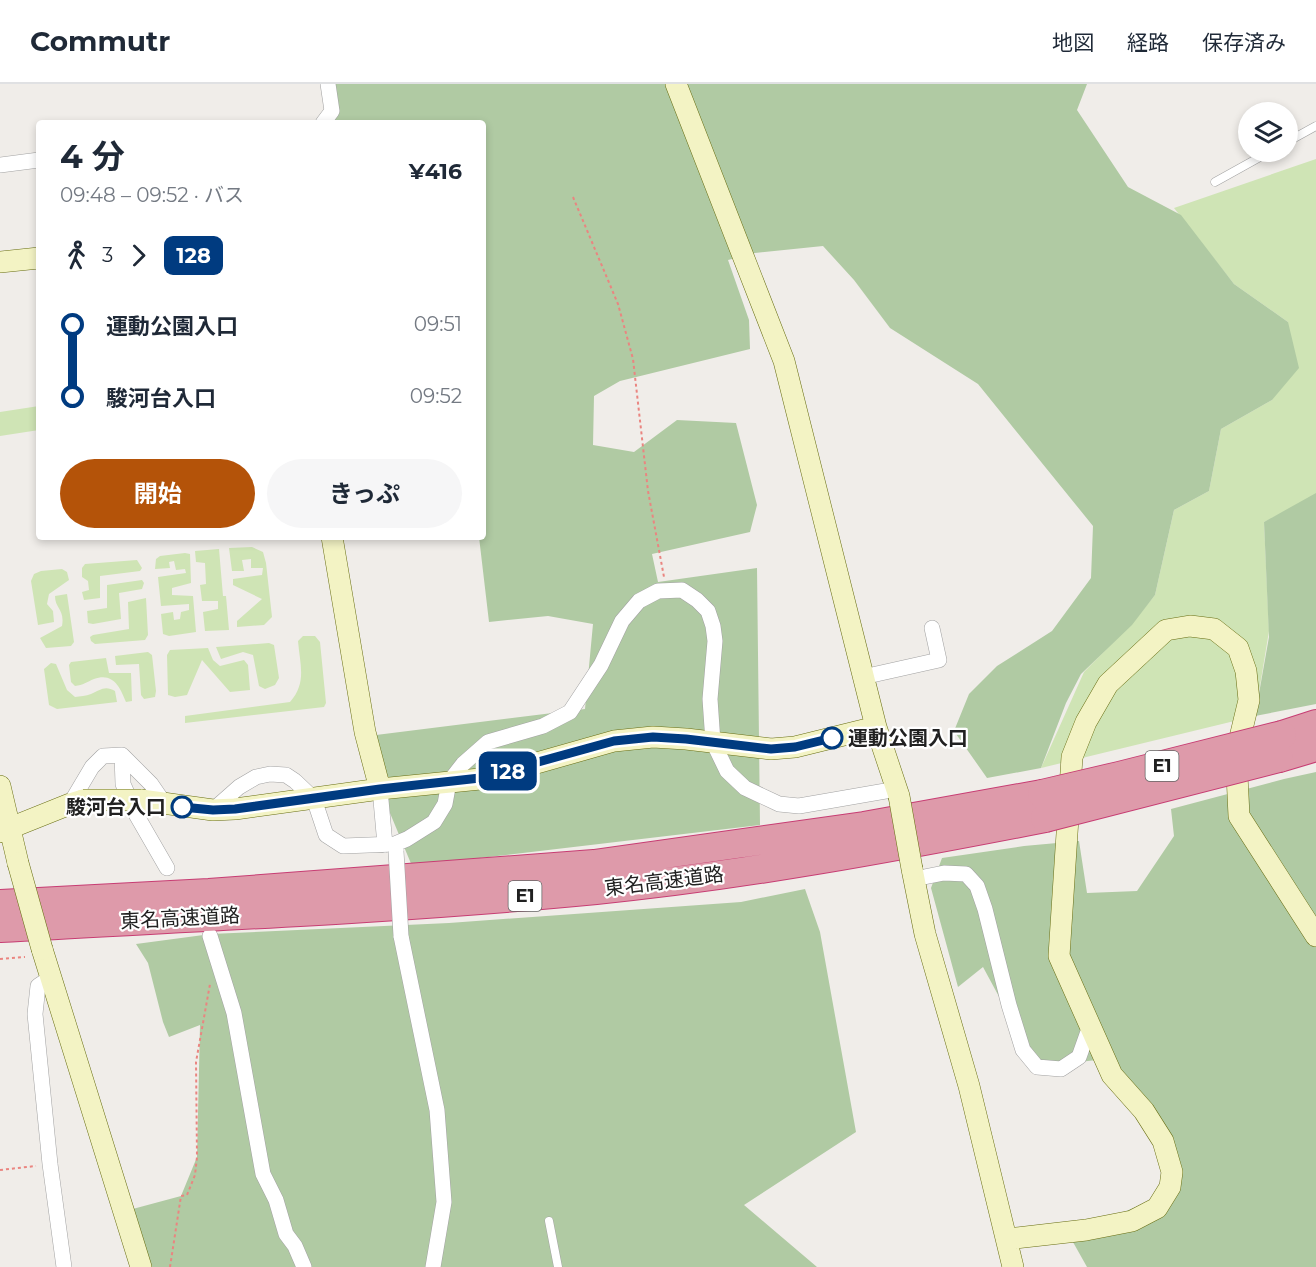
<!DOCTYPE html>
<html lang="ja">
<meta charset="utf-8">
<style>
body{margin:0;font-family:Montserrat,"Noto Sans JP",sans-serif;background:#f6f6f7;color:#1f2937;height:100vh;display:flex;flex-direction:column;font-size:22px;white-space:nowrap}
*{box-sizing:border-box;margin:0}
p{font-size:20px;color:#747a83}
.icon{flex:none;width:33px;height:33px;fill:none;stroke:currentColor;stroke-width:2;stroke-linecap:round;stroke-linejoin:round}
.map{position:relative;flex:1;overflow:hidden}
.panel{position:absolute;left:36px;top:36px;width:450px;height:420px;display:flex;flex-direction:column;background:#fff;border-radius:6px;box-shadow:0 3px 9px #0003}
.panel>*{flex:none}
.badge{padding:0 12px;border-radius:9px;font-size:21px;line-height:39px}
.buttons{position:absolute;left:1238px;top:18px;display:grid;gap:12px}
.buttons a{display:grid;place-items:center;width:60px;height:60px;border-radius:50%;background:#fff;box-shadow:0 3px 9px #0003;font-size:30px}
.map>.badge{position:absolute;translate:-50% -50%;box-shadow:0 0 0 3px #fff}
.legs{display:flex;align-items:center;gap:9px;height:66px;padding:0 24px;font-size:20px}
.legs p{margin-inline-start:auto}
.headline{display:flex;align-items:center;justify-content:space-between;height:102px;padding:0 24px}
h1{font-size:33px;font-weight:700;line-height:45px}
.action{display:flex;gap:12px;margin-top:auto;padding:12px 24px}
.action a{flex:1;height:69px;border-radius:36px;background:#b45309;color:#fff;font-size:24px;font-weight:700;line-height:69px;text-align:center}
.action a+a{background:#f6f6f7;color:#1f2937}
ul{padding:0 24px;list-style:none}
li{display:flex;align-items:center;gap:21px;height:72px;font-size:22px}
li i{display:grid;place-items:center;width:9px;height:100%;margin:0 8px;background:currentColor}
li i::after{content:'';width:15px;height:15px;margin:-8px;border:4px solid;border-radius:50%;background:#fff}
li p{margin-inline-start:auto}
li:first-child i{background:linear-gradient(#0000 50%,currentColor 0)}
li:last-child i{background:linear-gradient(currentColor 50%,#0000 0)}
header{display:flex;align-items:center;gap:36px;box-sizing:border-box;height:84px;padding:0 30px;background:#fff;border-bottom:2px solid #e0e1e3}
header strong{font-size:28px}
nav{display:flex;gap:33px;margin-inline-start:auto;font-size:21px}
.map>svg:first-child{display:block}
</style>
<header>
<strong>Commutr</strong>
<nav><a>地図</a><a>経路</a><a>保存済み</a></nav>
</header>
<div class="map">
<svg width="1316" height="1183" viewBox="0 0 1316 1183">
<rect width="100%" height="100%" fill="#f0ede9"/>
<!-- grass -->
<path fill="#cfe4b5" d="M1316,75V413L1264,438L1269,547L1255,632L1041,684L1084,588L1134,537L1155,511L1174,426L1209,407L1221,345L1272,316L1288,238L1234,200L1174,124Z
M39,322V346L0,352V328Z
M252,463L263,468L266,479L272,533L264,541L237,543V537L262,515L233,501V495L262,491L263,484H251V475L242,476L244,487H232L229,464Z
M219,465L223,512H226L229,546L205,547L203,528L218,525V517H202L200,501L206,500L205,479L196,478L195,467Z
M185,469L190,470L191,499L172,504V511L193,512L196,548L169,552L163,550L161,530L173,528L174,536L180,535L181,528L189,526V520L161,522L158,493L186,489L185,485L176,486L174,477L169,478L170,484L155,485L156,475L160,472Z
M137,476L142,484L140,487L100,492V514L84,516L82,508L89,506L88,497L82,493V484L85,480Z
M62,485L67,488L69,496L49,510L47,520L53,527L54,538L38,541L31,497L34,490L41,487Z
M142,496L144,499L142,505L119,509L121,535L93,540L88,539L87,527L107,524V501Z
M67,510L74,558L71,562L46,564L40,554L62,542C65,525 55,525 55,512Z
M146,514L148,551L145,556L95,560L91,557L90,553L93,551L129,545L128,518Z
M303,552H315L320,558L326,619L324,623L185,639V632L290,618C307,599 300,581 298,557Z
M269,559L274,561L279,594L275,601L265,605L259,602L253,571L243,568L221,575L216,563Z
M208,564L213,576L220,582L244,576L248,581L250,606L230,608L202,576L187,611L175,613L168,611L167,571L170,566Z
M148,568L152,571L156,607L155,613L144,615L141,611L139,580L116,581L115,572Z
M106,574L109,589H131L132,617L126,618C120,603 113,588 94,595C87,598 83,601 75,602L71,598L69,581L71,578Z
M51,579L56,580L67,606L75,613C80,612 86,612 91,610C100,606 105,601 115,607L117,618L57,625L49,621L44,585Z"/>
<!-- forest -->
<path fill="#b0caa3" d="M328,0H1087L1077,26L1128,103L1181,131L1234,200L1288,238L1299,284L1272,316L1221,345L1209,407L1174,426L1155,511L1132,541L1081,590L1066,619L1041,684L987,694L954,647L969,610L997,582L1052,547L1091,494L1093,442L978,300L890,244L854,196L823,162L755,169L728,176L749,236L750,265L620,297L594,312L593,361L634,368L677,336L736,339L757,421L750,448L652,470L658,498L757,484L760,741L412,782L380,705L368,652L585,625L593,540L548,532L489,538L479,453H483V39H324Z
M1316,409V620L1255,632L1269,553L1264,438Z
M1316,688V1183H1087L1069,1151L1181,1104L1144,1027L1105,975L1037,983L983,883L958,903L931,804L942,774L1024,762L1079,757L1087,809L1137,807L1174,752L1171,725L1284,695Z
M805,805L820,848L856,1048L744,1121L817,1183H143L129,1126L181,1112L197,1073L200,941L169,953L163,938L148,879L136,860L211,850L449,839L741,818Z"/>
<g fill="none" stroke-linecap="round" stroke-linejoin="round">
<defs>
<path id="lane" d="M1287,58L1316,42
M1215,98L1269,68
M549,1137L558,1183"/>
<path id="street" d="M323,39L332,27L328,0
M0,81L39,76
M863,593L939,576L932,544
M122,671L123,700L137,732L167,784
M380,705L385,761
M70,720L92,683L103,672L122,671L151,700L164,719
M213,726L239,703L256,693L270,690L286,691L295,697L314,715L326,751L343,762L395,760L407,755L434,738L445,720L449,698L463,680L488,658L543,642L570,628L601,581L622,537L639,517L658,507L682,506L697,516L708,527L713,542L715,557L710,615L713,658L727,687L745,704L779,720L799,722L897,705
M914,795L944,789L966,790L977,802L985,825L1009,921L1023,966L1037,983L1061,985L1079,973L1090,942
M210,852L234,929L263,1090L276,1116L286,1150L295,1162L304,1183
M401,852L437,1026L444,1118L433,1183
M50,894L38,902L35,930L50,1080L64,1183"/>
<path id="secondary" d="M676,0L784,277L876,643L899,712
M0,178L39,174
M332,453L365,648L380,705
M0,702L18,779
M141,716L213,726L235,725L380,705L480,695L614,657L653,653L686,655L771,665L795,663L876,643
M0,748L70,720L83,716
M912,785L925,850L969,1002L1013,1183
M42,865L141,1183
M1007,1155L1086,1146L1132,1137L1157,1124L1170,1103L1172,1088L1163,1057L1144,1027L1112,991L1059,872L1072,673L1086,638L1108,600L1166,546L1190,542L1214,545L1238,564L1246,587L1249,616L1236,670L1239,732L1316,852"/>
<path id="highway" d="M1282,651L1316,640
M1279,674L1316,663
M0,820L209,809L594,780L864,742L1042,710
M0,844C199,833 398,825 596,806C747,791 896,763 1045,734"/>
</defs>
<!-- lane casing -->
<use href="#lane" stroke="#a2a2a2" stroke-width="9"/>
<!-- street casing -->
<use href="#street" stroke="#a2a2a2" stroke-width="16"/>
<!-- secondary casing -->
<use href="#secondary" stroke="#686e13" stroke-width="22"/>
<!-- highway casing -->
<use href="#highway" stroke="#c73d73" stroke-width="30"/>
<!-- path -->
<path stroke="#ea8580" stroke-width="2" stroke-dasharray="3 3" stroke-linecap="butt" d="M573,113L618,220L633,275L648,407L664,493
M0,875L25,873
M0,1086L36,1082
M170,1183L181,1112L187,1111L195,1091L197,1073L196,978L210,900"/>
<!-- lane -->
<use href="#lane" stroke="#fff" stroke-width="8"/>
<!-- street -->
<use href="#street" stroke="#fff" stroke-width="15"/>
<!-- secondary -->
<use href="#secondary" stroke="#f3f3c4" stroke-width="21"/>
<!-- highway -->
<use href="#highway" stroke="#de9aaa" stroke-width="28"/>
<defs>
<path id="street-bridge" d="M396,767L401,852"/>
<path id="secondary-bridge" d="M899,712L912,785
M83,716H141
M18,779L42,865"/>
<path id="highway-bridge" d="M1042,710L1119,692L1282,651
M1045,734L1279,674"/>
</defs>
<!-- street-bridge casing -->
<use href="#street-bridge" stroke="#a2a2a2" stroke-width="16" stroke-linecap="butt"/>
<!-- secondary-bridge casing -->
<use href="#secondary-bridge" stroke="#686e13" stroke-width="22" stroke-linecap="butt"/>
<!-- highway-bridge casing -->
<use href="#highway-bridge" stroke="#c73d73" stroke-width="30" stroke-linecap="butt"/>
<!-- street-bridge -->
<use href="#street-bridge" stroke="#fff" stroke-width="15"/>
<!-- secondary-bridge -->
<use href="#secondary-bridge" stroke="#f3f3c4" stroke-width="21"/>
<!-- highway-bridge -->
<use href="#highway-bridge" stroke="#de9aaa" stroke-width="28"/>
</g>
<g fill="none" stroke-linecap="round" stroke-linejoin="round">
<defs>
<path id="line-1" d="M182,723L213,726L235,725L380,705L480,694L614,657L653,653L686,655L771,665L795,663L832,654"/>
</defs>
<!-- line-1 casing -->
<use href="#line-1" stroke="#fff" stroke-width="14"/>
<!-- line-1 -->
<use href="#line-1" stroke="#003b80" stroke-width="9"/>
</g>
<!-- markers -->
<g fill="#fff" stroke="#003b80" stroke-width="3">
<circle cx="832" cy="654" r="10"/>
<circle cx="182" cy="723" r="10"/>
</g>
<g text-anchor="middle" stroke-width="4.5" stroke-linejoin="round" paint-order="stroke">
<!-- shield labels -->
<g fill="#fff" stroke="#646464" stroke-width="1.5">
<rect x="1145.5" y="667" width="33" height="30" rx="4.5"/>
<rect x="508.5" y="797" width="33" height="30" rx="4.5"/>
</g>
<g font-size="18" font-weight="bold" fill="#212121">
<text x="1162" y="688">E1</text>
<text x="525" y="818">E1</text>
</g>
<!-- stop labels -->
<g font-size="20" font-weight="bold" fill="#212121" stroke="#fff" text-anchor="start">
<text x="848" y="661">運動公園入口</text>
<text x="166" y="730" text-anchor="end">駿河台入口</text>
</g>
<!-- street labels -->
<g font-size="20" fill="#212121" stroke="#fff">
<text transform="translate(664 797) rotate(-7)" y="7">東名高速道路</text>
<text transform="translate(180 834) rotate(-3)" y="7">東名高速道路</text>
</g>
</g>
</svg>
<div class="buttons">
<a><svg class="icon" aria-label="layers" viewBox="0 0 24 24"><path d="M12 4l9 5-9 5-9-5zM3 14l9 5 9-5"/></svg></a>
</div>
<b class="badge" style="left:508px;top:687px;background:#003b80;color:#fff">128</b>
<section class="panel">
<div class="headline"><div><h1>4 分</h1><p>09:48 – 09:52 · バス</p></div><b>¥416</b></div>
<div class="legs"><svg class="icon" aria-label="walk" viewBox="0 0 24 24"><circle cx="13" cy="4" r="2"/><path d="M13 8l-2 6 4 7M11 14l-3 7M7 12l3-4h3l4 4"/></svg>3<svg class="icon" aria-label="forward" viewBox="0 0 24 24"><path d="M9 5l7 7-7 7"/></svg><b class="badge" style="background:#003b80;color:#fff">128</b></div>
<ul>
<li><i style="color:#003b80"></i><b>運動公園入口</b><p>09:51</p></li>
<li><i style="color:#003b80"></i><b>駿河台入口</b><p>09:52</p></li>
</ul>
<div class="action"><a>開始</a><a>きっぷ</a></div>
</section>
</div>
